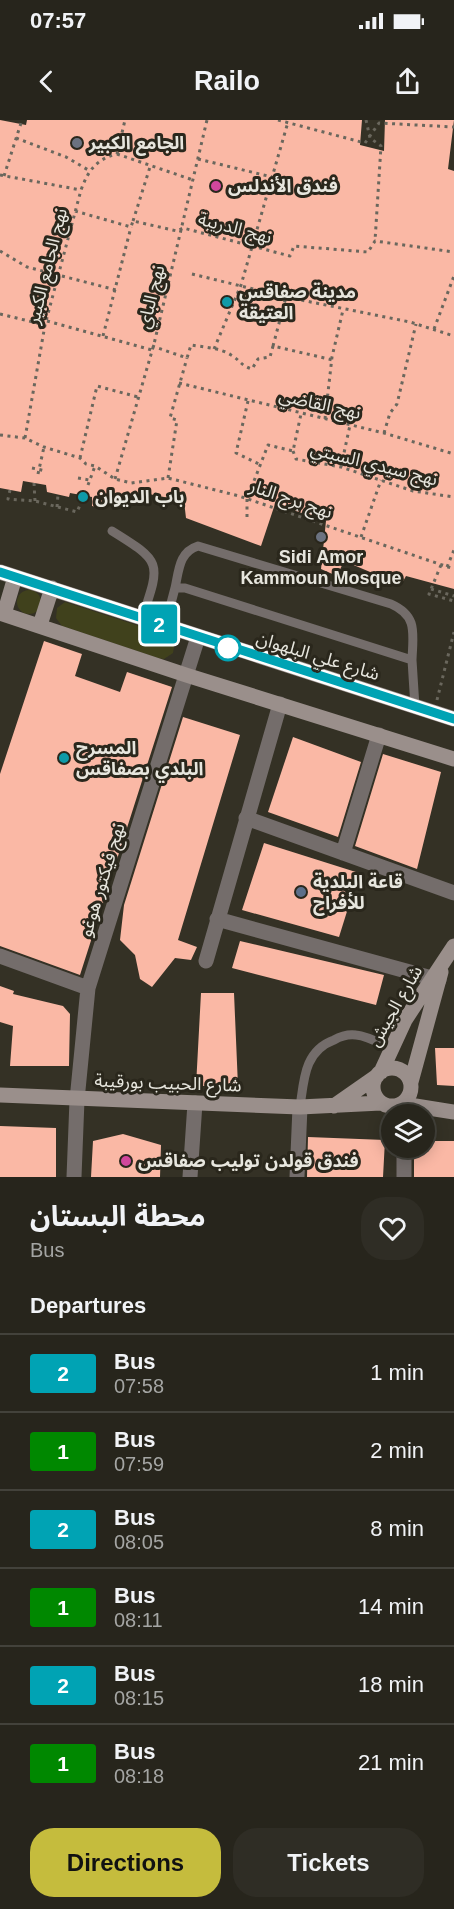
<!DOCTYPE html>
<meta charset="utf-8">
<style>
body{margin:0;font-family:Helvetica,"Noto Sans Arabic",sans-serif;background:#2f2d25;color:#f1f3f6;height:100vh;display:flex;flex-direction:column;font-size:22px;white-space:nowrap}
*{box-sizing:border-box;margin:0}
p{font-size:20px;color:#a4a5a3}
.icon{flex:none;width:33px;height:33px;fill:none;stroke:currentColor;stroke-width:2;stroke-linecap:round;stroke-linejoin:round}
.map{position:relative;height:1057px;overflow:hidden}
.details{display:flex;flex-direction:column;background:#27251c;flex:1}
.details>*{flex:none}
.badge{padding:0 12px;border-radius:4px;font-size:21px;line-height:39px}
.tools{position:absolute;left:381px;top:984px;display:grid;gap:12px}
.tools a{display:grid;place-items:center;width:54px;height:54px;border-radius:50%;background:#27251c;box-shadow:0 3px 15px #0003,0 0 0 2px #43423b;font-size:30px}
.map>.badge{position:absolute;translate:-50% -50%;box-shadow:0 0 0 3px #fff}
h2{padding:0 30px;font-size:22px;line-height:54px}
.round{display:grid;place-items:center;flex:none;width:63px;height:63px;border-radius:24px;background:#2f2d25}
.head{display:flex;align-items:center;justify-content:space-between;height:102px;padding:0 30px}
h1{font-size:28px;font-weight:700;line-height:45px}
.action{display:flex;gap:12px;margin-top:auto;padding:12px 30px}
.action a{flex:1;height:69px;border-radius:24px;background:#c5bc3d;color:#111;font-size:24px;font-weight:700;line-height:69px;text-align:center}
.action a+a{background:#2f2d25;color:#f1f3f6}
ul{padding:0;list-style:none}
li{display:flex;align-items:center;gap:18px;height:78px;padding:0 30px;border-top:2px solid #43423b}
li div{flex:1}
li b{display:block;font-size:22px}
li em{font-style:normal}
li .badge{min-width:66px;font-weight:700;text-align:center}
.status{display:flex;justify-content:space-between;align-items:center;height:42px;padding:0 30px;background:#27251c;direction:ltr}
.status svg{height:16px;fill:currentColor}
header{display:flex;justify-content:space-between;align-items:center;height:78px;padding:0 30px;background:#27251c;font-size:27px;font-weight:700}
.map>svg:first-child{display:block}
</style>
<div class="status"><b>07:57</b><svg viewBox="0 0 49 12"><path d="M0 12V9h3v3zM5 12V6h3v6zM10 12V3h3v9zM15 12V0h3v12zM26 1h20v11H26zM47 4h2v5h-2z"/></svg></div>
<header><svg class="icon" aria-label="back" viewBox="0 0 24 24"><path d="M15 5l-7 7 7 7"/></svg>Railo<svg class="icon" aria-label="share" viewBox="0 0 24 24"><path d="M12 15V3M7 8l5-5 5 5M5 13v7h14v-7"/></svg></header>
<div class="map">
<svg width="454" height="1057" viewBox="0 0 454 1057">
<rect width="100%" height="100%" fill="#343125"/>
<!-- green -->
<path fill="#40411c" d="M17 482a12 12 0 1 1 24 0a12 12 0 1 1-24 0Z
M65,482L170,516L175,521L173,533L164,539L158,538L62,506L56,498L57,488Z"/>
<!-- building -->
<path fill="#fab8a5" d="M0,0L26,5L27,0H362L360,25L384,31L385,0H454L448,49L454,51V469L406,456L401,465L344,441L337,456L321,449L326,401L275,384L261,426L186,398L184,381L144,373L136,383L108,377L106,389L92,386V377L70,373L69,377L47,372L46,365L23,361L21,372L0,368Z
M44,521L82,534L75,556L120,572L127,552L172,567L80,855L0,826V654Z
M183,597L240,615L178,820L197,827L191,840L175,838L152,867L140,859L135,835L120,820L124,785Z
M293,617L361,642L338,717L268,692Z
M383,634L441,652L417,749L355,726Z
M264,723L359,753L339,817L242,790Z
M240,821L384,855L376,885L232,848Z
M0,866L14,871L13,874L63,886L70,894L69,946H10L13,906L0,902Z
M201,873H234L238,966H196Z
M435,928H454V966L437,965Z
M0,1006L56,1008V1057H0Z
M123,1014L161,1025L160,1057H91L93,1021Z
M308,1017L385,1020L383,1057H307Z
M424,1021H454V1057H414V1028H424Z"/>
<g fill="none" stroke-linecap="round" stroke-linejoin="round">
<!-- path -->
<path stroke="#6a675d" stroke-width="3" stroke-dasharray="3 4.5" stroke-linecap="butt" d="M278,0L365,23L379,3L454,7
M366,0L370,18L381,26L375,121
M16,18L66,37L90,51
M117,34L193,60
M198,39L272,57
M0,55L81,70
M4,56L22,0
M75,91L131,107L133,101L177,111L183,108L290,136L294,126L368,132L375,121L454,132
M133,101L150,47
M0,131L27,147L116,170
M192,154L286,177L410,202L454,216
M0,194L45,205
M47,201L152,230
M434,209L454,156
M103,216L131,107
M152,226L187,238L191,225C203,227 221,228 231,235C240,240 241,246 252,249L258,239L270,237L273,226L333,240
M273,226L286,177
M214,229L241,165L288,2
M179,263L384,313L454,334
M248,281L236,333L259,344
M325,299L332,237L343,190
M384,313L390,293L397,284L416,204
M0,315L25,318L44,327L80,338L86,344L95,346L115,359L131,363L168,358L239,376L454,449
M25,318L45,205L81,70C88,51 96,39 117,34L125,0
M293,331L296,339L341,347L413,371L454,377
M80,338L97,266L138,277
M341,347L350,305
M32,348L46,351
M38,354L44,327
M78,358L89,360
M168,358L177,300L170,298L187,238
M115,359L154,224L207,0
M34,363L35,381
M88,365L95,346
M10,370L8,379L35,381L77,392L84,376
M57,387L58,374
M247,397V379L268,325L293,331L301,294
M361,417L381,360
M441,445L429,474L454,481
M447,447L454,430
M431,469L454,476
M437,580L454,512"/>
<!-- lane -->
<path stroke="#746d6b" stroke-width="9" d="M112,411C162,442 161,442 142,498
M175,468C179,450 179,432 198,426L391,484C418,496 413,513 412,540
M165,506L175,468H185L412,540L415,587
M300,987C304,960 304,931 334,920C341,916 348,914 356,915C368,916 381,924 392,929"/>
<!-- street -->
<path stroke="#746d6b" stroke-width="15" d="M246,698L454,773
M343,733L379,615
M217,799L439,860
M0,836L88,868
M206,841L280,584
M74,1057L77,980L88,868L198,517
M190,1057L195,983
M297,1057L300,987
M404,1057V1028"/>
<!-- secondary -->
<path stroke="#9a8f8b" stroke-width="15" d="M0,452L454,599
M0,493L186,555L454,639
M4,494L15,457
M40,505L52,468
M373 967a19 19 0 1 1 38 0a19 19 0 1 1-38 0Z
M381,952L405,900L454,826
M411,962L441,852
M0,975L300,987L381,983
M403,984L454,992
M334,986L377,956"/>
</g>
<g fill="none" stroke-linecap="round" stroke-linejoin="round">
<defs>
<path id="line" d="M0,452L454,599"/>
</defs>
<!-- line casing -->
<use href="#line" stroke="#fff" stroke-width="14"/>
<!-- line -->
<use href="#line" stroke="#00a3b4" stroke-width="9"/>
</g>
<!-- markers -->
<g fill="#6b7280" stroke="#2a271c" stroke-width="2">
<circle cx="77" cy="23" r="6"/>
<circle cx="321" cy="417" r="6"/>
</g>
<g fill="#d1479c" stroke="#2a271c" stroke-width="2">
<circle cx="216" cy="66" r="6"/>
<circle cx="126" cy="1041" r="6"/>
</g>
<g fill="#0f9aa8" stroke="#2a271c" stroke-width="2">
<circle cx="227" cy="182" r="6"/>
<circle cx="83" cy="377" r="6"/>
<circle cx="64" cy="638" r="6"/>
</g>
<circle fill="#fff" stroke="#00a3b4" stroke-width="3" cx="228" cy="528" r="12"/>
<circle fill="#5c6f8a" stroke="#2a271c" stroke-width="2" cx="301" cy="772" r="6"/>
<g text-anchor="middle" stroke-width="6" stroke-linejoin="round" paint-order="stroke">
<!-- poi labels -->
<g font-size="18" font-weight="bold" fill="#e7e6de" stroke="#2a271c" text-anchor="start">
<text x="89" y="29">الجامع الكبير</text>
<text x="228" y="72">فندق الأندلس</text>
<text x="239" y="178">مدينة صفاقس<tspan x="239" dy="21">العتيقة</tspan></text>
<text x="95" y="383">باب الديوان</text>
<text x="321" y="443" text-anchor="middle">Sidi Amor<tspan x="321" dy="21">Kammoun Mosque</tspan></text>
<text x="76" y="634">المسرح<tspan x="76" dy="21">البلدي بصفاقس</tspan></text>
<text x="313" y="768">قاعة البلدية<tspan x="313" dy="21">للأفراح</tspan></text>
<text x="138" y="1047">فندق قولدن توليب صفاقس</text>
</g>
<!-- street labels -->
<g font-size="18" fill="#e7e6de" stroke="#2a271c">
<text transform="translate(235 108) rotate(15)" y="6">نهج الدريبة</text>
<text transform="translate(47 146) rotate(-76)" y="6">نهج الجامع الكبير</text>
<text transform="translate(151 177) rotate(-76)" y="6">نهج الباي</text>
<text transform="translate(320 284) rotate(13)" y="6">نهج القاضي</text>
<text transform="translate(374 344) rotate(14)" y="6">نهج سيدي السبتي</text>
<text transform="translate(291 379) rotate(19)" y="6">نهج برج النار</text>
<text transform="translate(318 536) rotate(17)" y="6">شارع علي البلهوان</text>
<text transform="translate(102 760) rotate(-73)" y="6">نهج فيكتور هوغو</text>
<text transform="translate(395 886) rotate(-60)" y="6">شارع الجيش</text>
<text transform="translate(168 963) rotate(2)" y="6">شارع الحبيب بورقيبة</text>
</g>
</g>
</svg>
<div class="tools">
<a><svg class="icon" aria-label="layers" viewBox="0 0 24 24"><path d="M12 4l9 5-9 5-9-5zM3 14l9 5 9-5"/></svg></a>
</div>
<b class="badge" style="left:159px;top:504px;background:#00a3b4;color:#fff">2</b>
</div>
<section class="details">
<div class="head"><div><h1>محطة البستان</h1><p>Bus</p></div><a class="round"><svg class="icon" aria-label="heart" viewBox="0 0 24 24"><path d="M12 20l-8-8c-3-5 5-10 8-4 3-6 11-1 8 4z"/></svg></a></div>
<h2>Departures</h2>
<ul>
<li><span class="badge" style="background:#00a3b4;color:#fff">2</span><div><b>Bus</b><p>07:58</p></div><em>1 min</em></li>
<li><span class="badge" style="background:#080;color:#fff">1</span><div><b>Bus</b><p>07:59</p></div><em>2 min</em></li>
<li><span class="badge" style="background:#00a3b4;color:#fff">2</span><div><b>Bus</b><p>08:05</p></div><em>8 min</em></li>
<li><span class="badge" style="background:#080;color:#fff">1</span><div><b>Bus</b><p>08:11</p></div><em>14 min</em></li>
<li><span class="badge" style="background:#00a3b4;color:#fff">2</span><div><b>Bus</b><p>08:15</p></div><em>18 min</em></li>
<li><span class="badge" style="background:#080;color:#fff">1</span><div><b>Bus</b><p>08:18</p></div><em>21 min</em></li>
</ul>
<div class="action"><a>Directions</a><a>Tickets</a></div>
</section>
